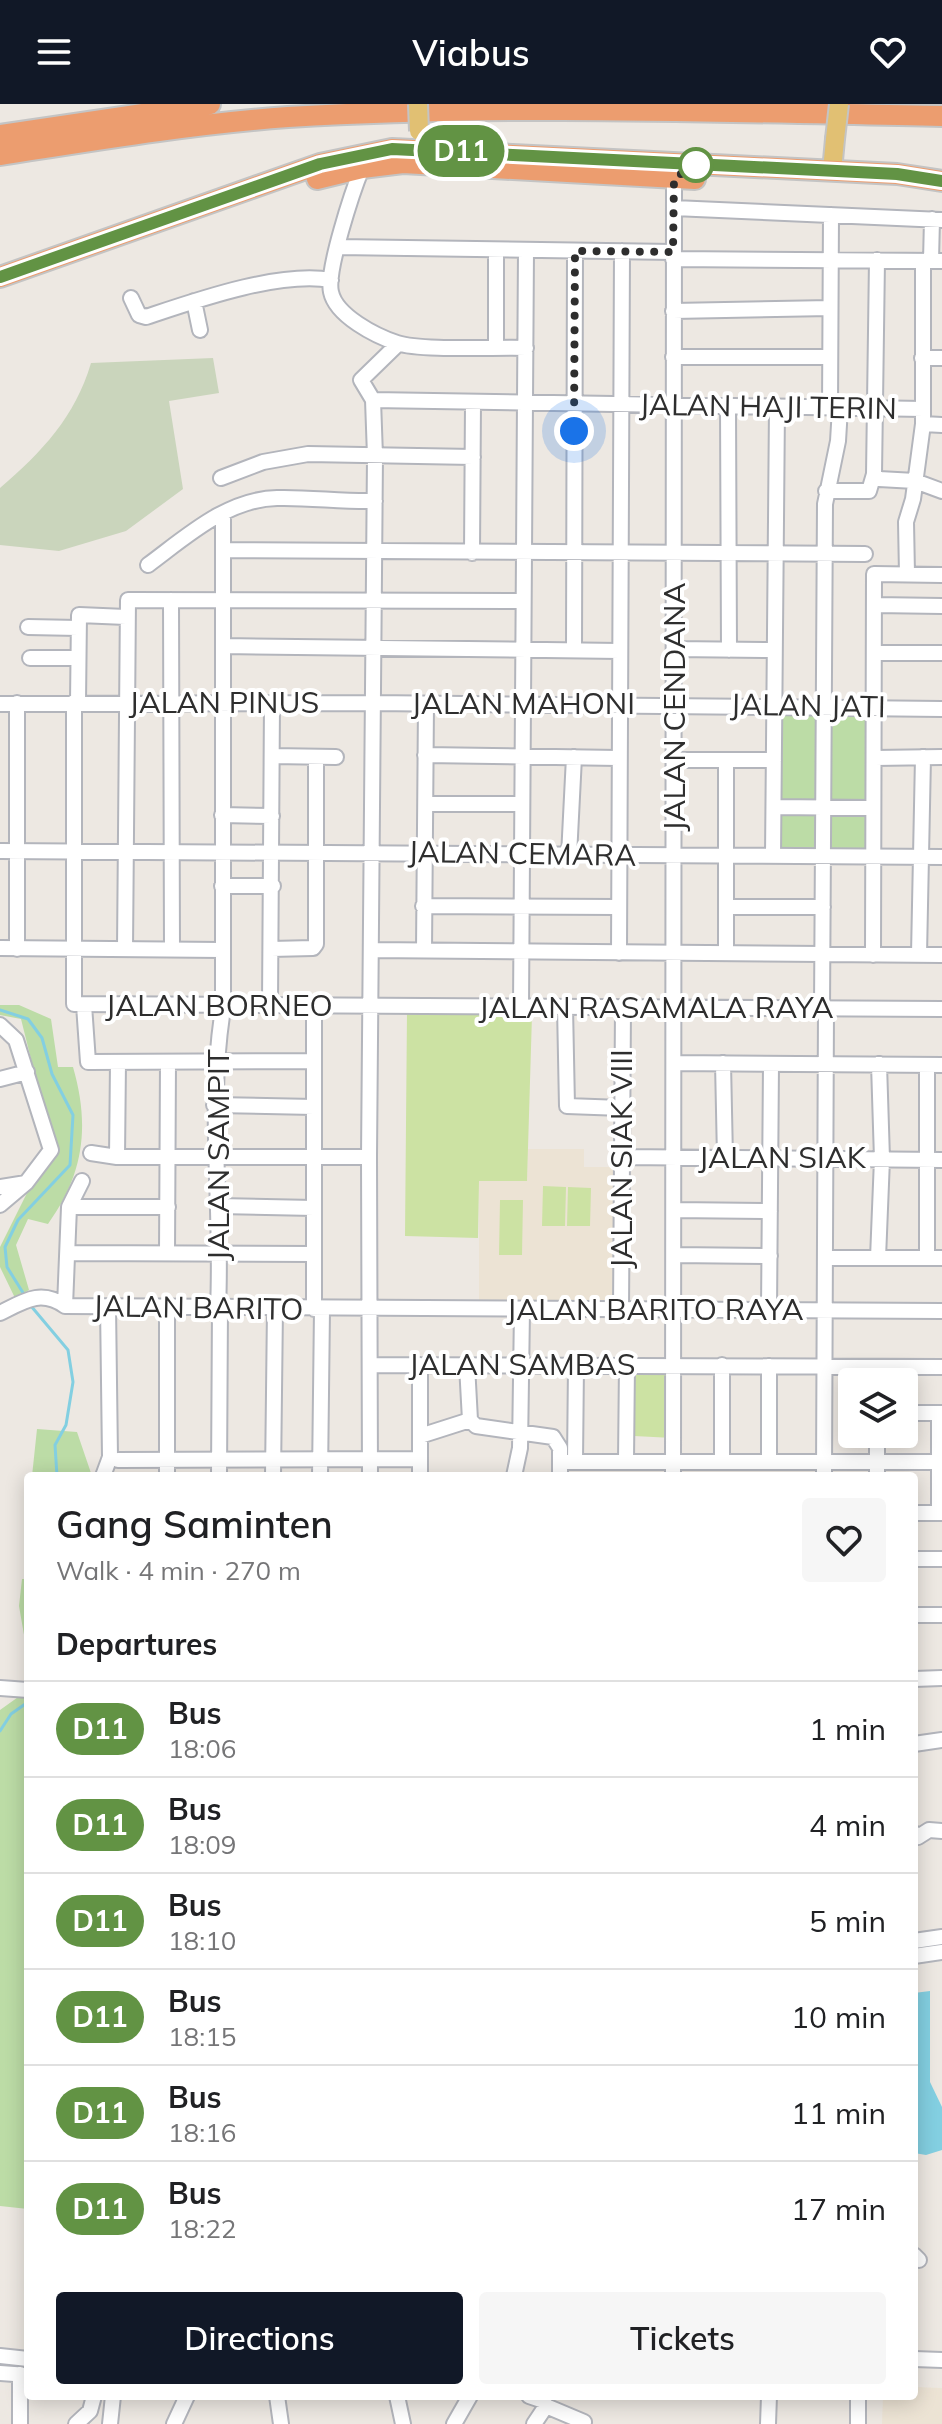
<!DOCTYPE html>
<meta charset="utf-8">
<style>
body{margin:0;font-family:Mulish,sans-serif;background:#f6f6f6;color:#202124;height:100vh;display:flex;flex-direction:column;font-size:30px;white-space:nowrap}
*{box-sizing:border-box;margin:0}
p{font-size:26px;color:#757577}
.icon{flex:none;width:44px;height:44px;fill:none;stroke:currentColor;stroke-width:2;stroke-linecap:round;stroke-linejoin:round}
.map{position:relative;flex:1;overflow:hidden}
.sheet{position:absolute;left:24px;top:1368px;width:894px;height:928px;display:flex;flex-direction:column;background:#fff;border-radius:8px;box-shadow:0 4px 20px #0003}
.sheet>*{flex:none}
.badge{padding:0 16px;border-radius:26px;font-size:28px;line-height:52px}
.tools{position:absolute;left:838px;top:1264px;display:grid;gap:16px}
.tools a{display:grid;place-items:center;width:80px;height:80px;border-radius:8px;background:#fff;box-shadow:0 4px 20px #0003;font-size:40px}
.you{position:absolute;width:40px;height:40px;margin:-20px;border:6px solid #fff;border-radius:50%;background:#1a73e8;box-shadow:0 0 0 12px #1a73e833}
.map>.badge{position:absolute;translate:-50% -50%;box-shadow:0 0 0 4px #fff}
h2{padding:0 32px;font-size:30px;line-height:72px}
.round{display:grid;place-items:center;flex:none;width:84px;height:84px;border-radius:8px;background:#f6f6f6}
.headline{display:flex;align-items:center;justify-content:space-between;height:136px;padding:0 32px}
h1{font-size:38px;font-weight:600;line-height:60px}
.primary-button{display:flex;gap:16px;margin-top:auto;padding:16px 32px}
.primary-button a{flex:1;height:92px;border-radius:8px;background:#111827;color:#fff;font-size:32px;font-weight:600;line-height:92px;text-align:center}
.primary-button a+a{background:#f6f6f6;color:#202124}
ul{padding:0;list-style:none}
li{display:flex;align-items:center;gap:24px;height:96px;padding:0 32px;border-top:2px solid #e0e0e0}
li div{flex:1}
li b{display:block;font-size:30px}
li em{font-style:normal}
li .badge{min-width:88px;font-weight:700;text-align:center}
header{display:flex;justify-content:space-between;align-items:center;height:104px;padding:0 32px;background:#111827;color:#fff;font-size:36px;font-weight:600}
.map>svg:first-child{display:block}
</style>
<header><svg class="icon" aria-label="menu" viewBox="0 0 24 24"><path d="M4 6h16M4 12h16M4 18h16"/></svg>Viabus<svg class="icon" aria-label="heart" viewBox="0 0 24 24"><path d="M12 20l-8-8c-3-5 5-10 8-4 3-6 11-1 8 4z"/></svg></header>
<div class="map">
<svg width="942" height="2320" viewBox="0 0 942 2320">
<rect width="100%" height="100%" fill="#ede8e2"/>
<!-- education -->
<path fill="#ece3d4" d="M528,1045H584V1063H620L619,1199L479,1198V1077H527Z
M914,2283L942,2284V2320H882L883,2292H914Z"/>
<!-- green -->
<path fill="#bcdca6" d="M773,601L874,603V752H773Z
M0,901H19L51,915L58,963H73C90,1022 84,1070 48,1120L28,1115L16,1141L29,1186L15,1194L0,1163V1143L52,1039L21,915L0,911Z
M37,1325L77,1328L92,1372H32Z
M22,1475H28V1554L19,1502Z
M28,1586V2105L0,2102V1606Z"/>
<!-- cemetery -->
<path fill="#cad5bc" d="M213,254L219,289L169,297L183,385L126,427L59,447L0,441V384C42,348 75,313 91,259Z"/>
<!-- pitch -->
<path fill="#cce2a3" d="M407,908L532,911L527,1077H479L478,1134L405,1132Z
M543,1082L566,1083L565,1122H542Z
M568,1083L591,1084L590,1122H567Z
M500,1096H523L522,1151H499Z
M671,1265L673,1334L634,1332L631,1266Z"/>
<!-- water -->
<path fill="#83cfe1" d="M930,1887V1978L942,2003V2046L926,2051L914,2049V1889Z"/>
<g fill="none" stroke-linecap="round" stroke-linejoin="round">
<!-- stream -->
<path stroke="#83cfe1" stroke-width="3" d="M0,906L28,915L42,934L52,970L73,1011L70,1061L18,1116L5,1143L7,1163L25,1192
M31,1202L68,1246L73,1278L66,1321L55,1341L57,1372
M0,1627L11,1610L28,1598"/>
<defs>
<path id="minor" d="M362,64C353,86 326,167 331,188C336,212 376,232 397,239C421,247 496,243 526,244
M674,104L942,116
M339,143L673,148
M496,146V243
M673,155L942,157
M931,157L932,115
M131,194L139,211L146,213C197,196 279,167 331,176
M194,197L200,226
M673,207L830,204
M673,253H830
M922,254H942
M373,296L923,305
M728,303L729,546
M830,304L831,111
M923,320L942,321
M874,370L879,375L915,377L942,387
M221,374L263,358L308,350L473,353
M826,387H869L874,370L877,156
M224,446L865,450
M472,449L473,298
M148,461C186,433 227,395 277,394C309,393 342,398 375,397
M907,470L906,418L913,395L923,320V157
M171,496L172,846
M875,501L942,502
M28,523L78,524
M223,542L620,547
M674,545L773,546
M574,546L575,147
M875,549H942
M30,554H78
M74,598V900L942,905
M78,598L79,511L126,513
M17,599V845
M0,600L373,599L942,605
M425,651L618,654
M272,652L336,653
M875,654L942,653
M673,656H774
M426,700H522
M775,703L873,704
M222,711L272,712
M0,747L942,753
M569,752L574,653
M773,752L777,303
M222,782H273
M423,802L618,803
M727,803H823
M0,844L222,846
M125,845L128,496L523,497
M271,845L313,844L316,840V653
M371,846L942,851
M424,846L426,600
M726,848V656
M619,849L622,147
M873,851L874,470L942,471
M919,851L923,653
M270,899L272,599
M84,901L88,958L314,957
M521,903L526,146
M565,903L567,1002L622,1004
M822,905L825,400L838,337L840,304
M0,921L16,936L51,1046L26,1079L0,1101
M674,959L942,961
M723,959L725,1054
M0,975L27,968
M214,1001L314,1003
M91,1049L117,1053H369
M117,1053L118,958
M622,1053L942,1056
M0,1083L26,1079
M218,1102L314,1104
M69,1103H168
M674,1106L770,1107
M68,1149L314,1150
M167,1149L168,958
M674,1151L770,1152
M825,1154H942
M878,1154L882,1055L879,960
M927,1154V961
M65,1202L69,1103L82,1077
M167,1203V1372
M218,1203C223,1103 207,1004 223,905V410
M314,1205V901
M769,1206L771,960
M621,1207L623,903
M0,1209C24,1197 41,1185 65,1202L942,1207
M370,1261L942,1263
M467,1261L470,1316
M722,1261V1358
M769,1262V1358
M904,1309H942
M470,1316L476,1322L553,1333L560,1344V1372
M877,1330V1372
M420,1332L470,1316
M118,1356L420,1355
M626,1356L627,1260
M575,1357L576,1261
M560,1358H942
M103,1372L110,1353L108,1202
M219,1372L220,1203
M273,1372L275,1204
M320,1372L322,1205
M370,1372L369,1053L375,352L373,296L361,276L398,240
M420,1372V1261
M514,1372L520,1344L522,1206
M673,1372L674,74
M824,1372L826,905
M914,1409H942
M939,1409V1309
M914,1455H942
M914,1511H942
M914,1575L942,1574
M0,1584L28,1586
M914,1640L942,1636
M914,1729L918,1733L929,1726L942,1727
M914,1837L942,1833
M914,1852L942,1848
M914,2151L919,2156
M0,2252L28,2255
M914,2255L942,2256
M0,2269L28,2271
M20,2270V2320
M277,2292L281,2320
M397,2292L403,2320
M529,2292L544,2297L546,2302L534,2320
M546,2302L584,2318
M76,2320L90,2307L94,2292
M110,2320L113,2292
M174,2320L187,2292
M454,2320L470,2292
M768,2320L769,2292
M858,2320V2292"/>
<path id="major" d="M832,67L835,35"/>
<path id="highway" d="M0,31L210,0
M0,51C96,36 192,20 288,13C506,0 724,8 942,12
M317,75L362,64L403,59L695,75
M0,173L320,60L392,45L897,70L942,77"/>
</defs>
<!-- minor casing -->
<use href="#minor" stroke="#b3b5bc" stroke-width="18"/>
<!-- major casing -->
<use href="#major" stroke="#c4c4c4" stroke-width="22"/>
<!-- highway casing -->
<use href="#highway" stroke="#c4c4c4" stroke-width="24"/>
<!-- minor -->
<use href="#minor" stroke="#fff" stroke-width="14"/>
<!-- major -->
<use href="#major" stroke="#e1c073" stroke-width="18"/>
<!-- highway -->
<use href="#highway" stroke="#ec9d6f" stroke-width="20"/>
<defs>
<path id="major-bridge" d="M418,0L419,27
M835,35L839,0"/>
</defs>
<!-- major-bridge casing -->
<use href="#major-bridge" stroke="#c4c4c4" stroke-width="22" stroke-linecap="butt"/>
<!-- major-bridge -->
<use href="#major-bridge" stroke="#e1c073" stroke-width="18"/>
</g>
<g fill="none" stroke-linecap="round" stroke-linejoin="round">
<defs>
<path id="line" d="M0,173L320,60L392,45L897,70L942,77"/>
</defs>
<!-- line casing -->
<use href="#line" stroke="#fff" stroke-width="18"/>
<!-- line -->
<use href="#line" stroke="#629344" stroke-width="12"/>
<!-- walk -->
<path stroke="#2e2e2e" stroke-width="8" stroke-dasharray="0 14.4" d="M574,327L575,147L673,148L674,74L696,61"/>
</g>
<!-- markers -->
<circle fill="#fff" stroke="#629344" stroke-width="4" cx="696" cy="61" r="16"/>
<g text-anchor="middle" stroke-width="8" stroke-linejoin="round" paint-order="stroke">
<!-- street labels -->
<g font-size="30" fill="#2e2e2e" stroke="#fff">
<text transform="translate(768 303) rotate(1)" y="10">JALAN HAJI TERIN</text>
<text x="224" y="609">JALAN PINUS</text>
<text x="523" y="610">JALAN MAHONI</text>
<text transform="translate(808 602) rotate(1)" y="10">JALAN JATI</text>
<text transform="translate(675 603) rotate(-90)" y="10">JALAN CENDANA</text>
<text transform="translate(522 750) rotate(1)" y="10">JALAN CEMARA</text>
<text x="219" y="912">JALAN BORNEO</text>
<text x="656" y="914">JALAN RASAMALA RAYA</text>
<text transform="translate(219 1051) rotate(-90)" y="10">JALAN SAMPIT</text>
<text x="782" y="1064">JALAN SIAK</text>
<text transform="translate(622 1055) rotate(-90)" y="10">JALAN SIAK VIII</text>
<text transform="translate(198 1204) rotate(1)" y="10">JALAN BARITO</text>
<text x="655" y="1216">JALAN BARITO RAYA</text>
<text x="522" y="1271">JALAN SAMBAS</text>
</g>
</g>
</svg>
<div class="tools">
<a><svg class="icon" aria-label="layers" viewBox="0 0 24 24"><path d="M12 4l9 5-9 5-9-5zM3 14l9 5 9-5"/></svg></a>
</div>
<div class="you" style="left:574px;top:327px"></div>
<b class="badge" style="left:461px;top:47px;background:#629344;color:#fff">D11</b>
<section class="sheet">
<div class="headline"><div><h1>Gang Saminten</h1><p>Walk · 4 min · 270 m</p></div><a class="round"><svg class="icon" aria-label="heart" viewBox="0 0 24 24"><path d="M12 20l-8-8c-3-5 5-10 8-4 3-6 11-1 8 4z"/></svg></a></div>
<h2>Departures</h2>
<ul>
<li><span class="badge" style="background:#629344;color:#fff">D11</span><div><b>Bus</b><p>18:06</p></div><em>1 min</em></li>
<li><span class="badge" style="background:#629344;color:#fff">D11</span><div><b>Bus</b><p>18:09</p></div><em>4 min</em></li>
<li><span class="badge" style="background:#629344;color:#fff">D11</span><div><b>Bus</b><p>18:10</p></div><em>5 min</em></li>
<li><span class="badge" style="background:#629344;color:#fff">D11</span><div><b>Bus</b><p>18:15</p></div><em>10 min</em></li>
<li><span class="badge" style="background:#629344;color:#fff">D11</span><div><b>Bus</b><p>18:16</p></div><em>11 min</em></li>
<li><span class="badge" style="background:#629344;color:#fff">D11</span><div><b>Bus</b><p>18:22</p></div><em>17 min</em></li>
</ul>
<div class="primary-button"><a>Directions</a><a>Tickets</a></div>
</section>
</div>
